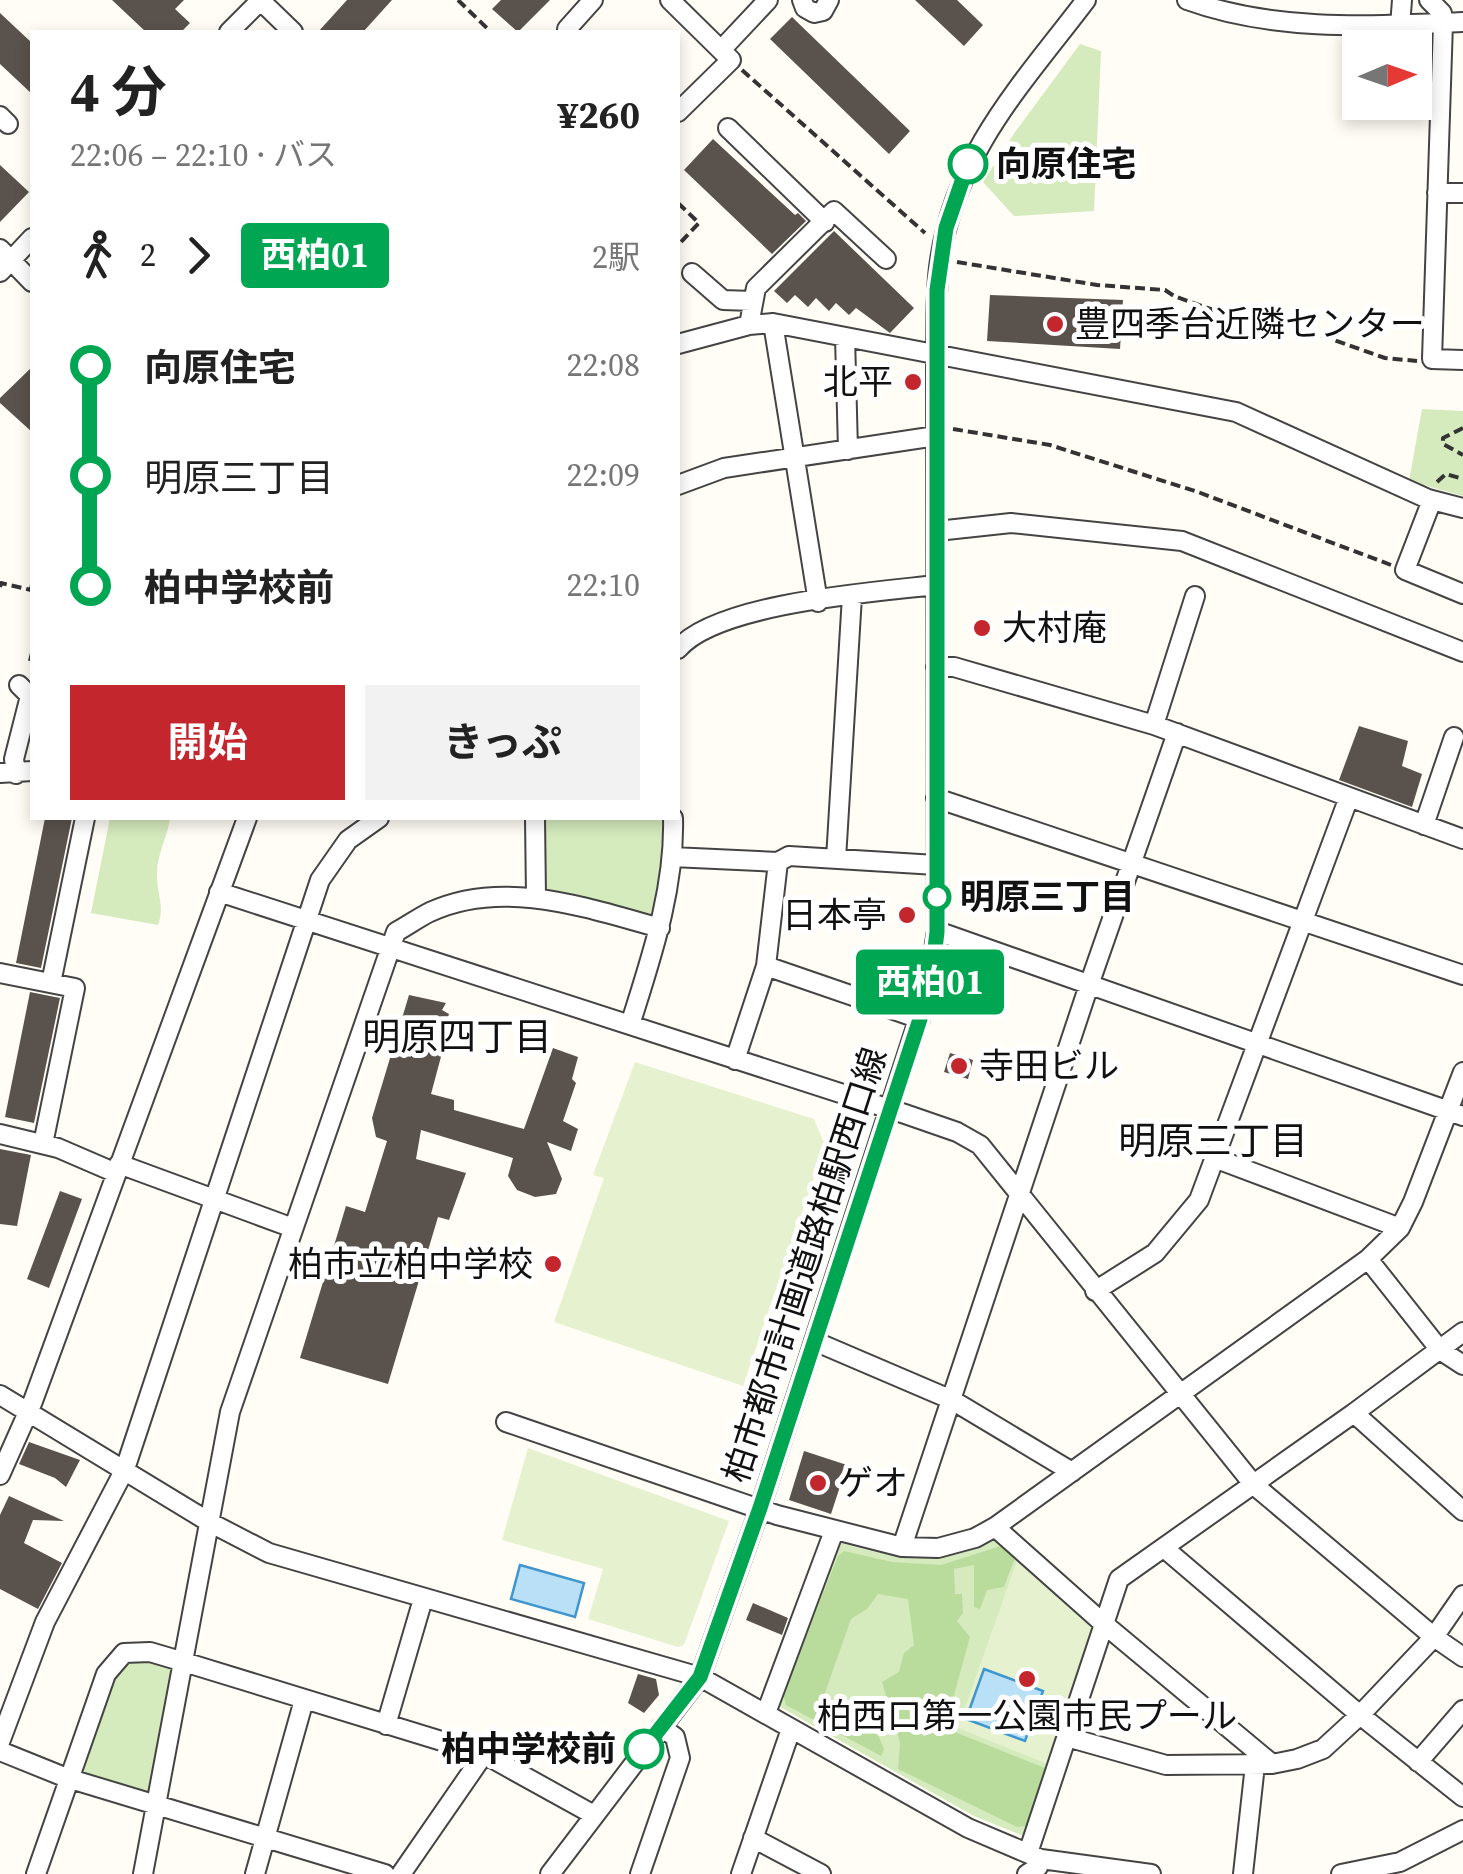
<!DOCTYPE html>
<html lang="ja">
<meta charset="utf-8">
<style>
body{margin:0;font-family:"Source Serif 4","Noto Sans JP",serif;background:#f2f2f2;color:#222;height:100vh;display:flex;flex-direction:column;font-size:38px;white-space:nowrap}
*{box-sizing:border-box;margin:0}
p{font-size:32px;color:#767676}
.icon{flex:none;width:55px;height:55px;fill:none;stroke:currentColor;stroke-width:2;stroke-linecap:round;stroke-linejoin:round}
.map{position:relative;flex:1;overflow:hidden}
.details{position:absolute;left:30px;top:30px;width:650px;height:790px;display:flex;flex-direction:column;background:#fff;border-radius:0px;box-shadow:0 5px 15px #0003}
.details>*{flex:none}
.badge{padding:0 20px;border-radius:8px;font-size:35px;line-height:65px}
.needle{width:65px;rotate:88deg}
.buttons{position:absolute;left:1342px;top:30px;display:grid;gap:20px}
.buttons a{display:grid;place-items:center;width:90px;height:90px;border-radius:0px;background:#fff;box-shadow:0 5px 15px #0003;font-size:50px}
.map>.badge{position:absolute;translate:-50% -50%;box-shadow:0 0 0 5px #fff}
.legs{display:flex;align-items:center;gap:15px;height:110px;padding:0 40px;font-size:32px}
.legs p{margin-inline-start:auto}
.summary{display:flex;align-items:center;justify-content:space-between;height:170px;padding:0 40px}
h1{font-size:55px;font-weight:700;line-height:75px}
.primary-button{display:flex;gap:20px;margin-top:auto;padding:20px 40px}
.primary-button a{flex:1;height:115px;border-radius:0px;background:#c4262e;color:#fff;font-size:40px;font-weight:700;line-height:115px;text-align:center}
.primary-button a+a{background:#f2f2f2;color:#222}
ul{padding:0 40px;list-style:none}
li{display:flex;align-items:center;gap:35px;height:110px;font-size:38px}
li i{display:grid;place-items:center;width:15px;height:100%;margin:0 12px;background:currentColor}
li i::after{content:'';width:25px;height:25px;margin:-12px;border:8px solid;border-radius:50%;background:#fff}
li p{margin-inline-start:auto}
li:first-child i{background:linear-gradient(#0000 50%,currentColor 0)}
li:last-child i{background:linear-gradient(currentColor 50%,#0000 0)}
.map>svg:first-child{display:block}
</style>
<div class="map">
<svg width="1463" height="1874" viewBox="0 0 1463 1874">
<rect width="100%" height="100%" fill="#fffdf5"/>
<!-- green -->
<path fill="#d5ebbd" d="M1080,44L1101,51L1094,211L1014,216L983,182L1015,132Z
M1422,409L1463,411V496L1409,481Z
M110,818H170C168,836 156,857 157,875C157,895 165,906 158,925L91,913Z
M545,818H664L663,854L654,917L593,899L546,890Z
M994,1540L1003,1542L1019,1555L1050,1765L1027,1833L1021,1835L974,1816L780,1707L777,1698L835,1547L841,1543C899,1559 938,1568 994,1540Z
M139,1657L171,1664L175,1672L154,1789L147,1792L82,1773L77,1765C89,1735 104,1662 139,1657Z"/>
<!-- forest -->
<path fill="#b9dc9c" d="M1001,1546L1016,1555L1004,1587L987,1590L980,1609L974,1607V1565L954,1569L955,1594H962L963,1613L957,1621L970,1637L945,1728L1045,1768L1026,1826L1017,1827L898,1769L900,1743L882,1682L899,1672L904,1653L914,1645L908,1599L878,1594L867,1609L851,1619L819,1710L840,1715L845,1704L867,1708L884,1749L881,1756L786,1705L783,1694L838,1556L844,1551L892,1562L941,1565Z"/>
<!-- pitch -->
<path fill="#e6f2cf" d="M635,1062L814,1119L825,1145L743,1386L554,1322L604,1178L593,1175Z
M528,1448L729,1521L684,1645L678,1647L588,1619L603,1569L502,1540Z
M1019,1555L1095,1622L1096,1629L1050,1765L958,1728Z"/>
<!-- water -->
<path fill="#b9e0f7" stroke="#3f96cf" stroke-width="2.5" d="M520,1565L584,1583L575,1617L511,1599Z
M984,1669L1043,1691L1025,1741L966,1719Z"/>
<!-- building -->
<path fill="#5a524d" d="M112,0H184L175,9L190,23L181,32H146Z
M347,0H392L363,32H318Z
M501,0H550L518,32L492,9Z
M915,0H957L983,25L964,46Z
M0,13L32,43V94L0,64Z
M792,17L910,131L889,154L770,39Z
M713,139L795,215L798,213L806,221L772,254L684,170Z
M0,165L29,192L0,222Z
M834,231L914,308L890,333L856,308L849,315L836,303L829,311L816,298L808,307L795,295L787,303L774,291Z
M990,295L1123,300L1120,349L987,341Z
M32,367V432L0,403V398Z
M1359,726L1408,741L1402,766L1422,774L1412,807L1339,780Z
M45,818H72L41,968L16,963Z
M30,992L60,998L34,1123L5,1117Z
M409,995L446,1003L442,1010L449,1014L437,1051L442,1053L431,1094L454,1100V1110L524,1129L553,1048L578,1057L572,1079L576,1083L563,1121L578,1129L571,1151L547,1142L562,1179L556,1194L535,1197L517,1190L508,1176L513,1158L421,1130L416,1159L466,1173L449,1220L438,1217L388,1384L300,1358L346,1206L365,1212L387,1141L376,1137L372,1118Z
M950,1053L973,1060L968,1079L944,1072Z
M0,1149L31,1155L17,1226L0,1224Z
M60,1191L82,1199L49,1288L27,1279Z
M29,1442L80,1460L66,1487L55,1478L19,1464Z
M804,1451L847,1465L831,1514L789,1500Z
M9,1496L64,1521L33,1520L24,1543L62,1563L38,1609L0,1589V1515Z
M753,1603L788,1618L782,1635L746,1620Z
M638,1674L656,1679L659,1695L644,1713L628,1703Z"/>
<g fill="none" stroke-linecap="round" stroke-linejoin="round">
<defs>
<path id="minor" d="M260,0L293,32
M670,0L731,60L678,112
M802,0L805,8L814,13L823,11L829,0
M1187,0C1275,32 1371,26 1463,22
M1429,0L1442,13L1443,23L1432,359L1463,360
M1400,26L1402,0
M567,29L593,0
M229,32L261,0
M721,50L768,0
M0,116L8,124
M728,128L825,222
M1437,193H1463
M0,249L32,282
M0,272L32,238
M692,273L723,300L752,301
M773,323L818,602
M749,325L756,288L834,211L886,259
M845,337L848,450
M678,344L749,325L773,323L1236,412L1428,499L1463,508
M678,485L724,468L936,436
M1432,500L1405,570L1463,594
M937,531L1011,523L1182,541L1463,652
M678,649C717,603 875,592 936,585
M936,667H954L1154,725L1463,839
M1154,725L1195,596
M0,773L32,771
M16,774L14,759L30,696L19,685
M936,798L1463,975
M535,818L536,897
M1424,825L1454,737
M672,857L778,862L789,856L936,865
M836,859L852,596
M219,892L905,1114L957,1132L980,1145L1254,1485L1434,1637L1463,1657
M937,931L1463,1116
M766,966L920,1019
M0,973L75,988L43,1144
M51,983L85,818
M630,1025C651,958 675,889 673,818
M735,1060L766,966L778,862
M0,1134L58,1148L116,1173
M1217,1159L1400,1228
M119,1164L293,1228
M1368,1259L1440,1350L1463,1365
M1095,1291L1155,1253L1199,1200L1349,797
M814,1341L952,1400L1072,1472
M0,1395L209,1522L269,1553L700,1677L968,1828L1041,1859L1151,1874
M1354,1413L1463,1332
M506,1422L777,1515L902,1547L938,1548L975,1538L995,1527L1368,1259L1400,1228L1413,1202L1463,1072
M0,1475L33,1401L247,818
M995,1527L1104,1624L1272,1764
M902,1547L1089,985L1177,733
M1164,1548L1360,1715L1463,1797
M766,1713L834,1531
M386,1725L423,1599
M1067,1737L1166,1765L1272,1764L1297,1759L1323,1749L1360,1715L1434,1637L1463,1595
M0,1742L45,1622L125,1469L320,880L348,840L379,818
M0,1751L67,1778L385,1874
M1418,1762L1463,1710
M753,1838L821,1874
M1028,1853L1119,1579L1354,1413L1463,1511
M36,1874L106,1674L124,1653L150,1652L184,1662L484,1754L594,1815
M143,1874L230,1412L396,932C407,926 418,918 430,912C503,878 587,908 660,928
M255,1874L304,1700
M401,1874L484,1754
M550,1874L700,1677L760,1508L927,993L937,931L936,353C937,322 935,291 940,260C956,152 1023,83 1086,0
M640,1874L680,1758L675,1737L661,1727
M741,1874L791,1729
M1027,1874L1038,1867L1041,1859
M1243,1874L1255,1765
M1341,1874L1400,1862L1463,1830"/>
</defs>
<!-- minor casing -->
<use href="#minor" stroke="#444" stroke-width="22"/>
<!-- path -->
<path stroke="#333" stroke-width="4" stroke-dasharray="10 5" stroke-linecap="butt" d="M458,0L491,32
M742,70L925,233
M678,203L699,223L678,245
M957,262L1097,285L1165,290L1174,296L1241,320L1280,321L1385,358L1417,361
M1463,428L1443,438V444L1463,455
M953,429L1050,445L1198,492L1391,565
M1437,482L1446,474L1463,479
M0,587L1,583L31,590L32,584
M30,661L32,653"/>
<!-- minor -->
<use href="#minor" stroke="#fff" stroke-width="18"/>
</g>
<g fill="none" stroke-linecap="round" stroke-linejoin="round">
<defs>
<path id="line-1" d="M644,1749L700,1677L760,1508L920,1019L933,965L937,932V290L946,228L968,164"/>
</defs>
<!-- line-1 casing -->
<use href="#line-1" stroke="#fff" stroke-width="22"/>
<!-- line-1 -->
<use href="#line-1" stroke="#00a651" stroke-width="15"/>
</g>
<!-- markers -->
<g fill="#fff" stroke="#00a651" stroke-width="5">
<circle cx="968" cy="164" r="18"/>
<circle cx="937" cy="897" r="12"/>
<circle cx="644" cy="1749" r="18"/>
</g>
<g fill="#c4262e" stroke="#fff" stroke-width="4">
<circle cx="1055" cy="324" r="10"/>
<circle cx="913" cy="382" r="10"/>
<circle cx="982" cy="628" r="10"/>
<circle cx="907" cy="915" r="10"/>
<circle cx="959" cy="1066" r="10"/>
<circle cx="553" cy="1264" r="10"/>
<circle cx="818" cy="1483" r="10"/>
<circle cx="1027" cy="1679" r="10"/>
</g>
<g text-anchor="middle" stroke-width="10" stroke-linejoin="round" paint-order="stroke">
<!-- stop labels -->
<g font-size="35" font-weight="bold" fill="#111" stroke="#fff" text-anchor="start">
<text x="996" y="176">向原住宅</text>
<text x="960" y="909">明原三丁目</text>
<text x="616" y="1761" text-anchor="end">柏中学校前</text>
</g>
<!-- poi labels -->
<g font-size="35" fill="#111" stroke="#fff" text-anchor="start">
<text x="1075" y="336">豊四季台近隣センター</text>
<text x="893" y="394" text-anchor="end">北平</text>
<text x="1002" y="640">大村庵</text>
<text x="887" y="927" text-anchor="end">日本亭</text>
<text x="979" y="1078">寺田ビル</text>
<text x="533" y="1276" text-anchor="end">柏市立柏中学校</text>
<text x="838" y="1495">ゲオ</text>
<text x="1027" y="1728" text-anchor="middle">柏西口第一公園市民プール</text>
</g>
<!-- street labels -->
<g font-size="35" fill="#111" stroke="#fff">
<text transform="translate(805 1265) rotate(-72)" y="12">柏市都市計画道路柏駅西口線</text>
</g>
<!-- neighbourhood labels -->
<g font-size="38" fill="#111" stroke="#fff">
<text x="457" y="1050">明原四丁目</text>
<text x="1213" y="1154">明原三丁目</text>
</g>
</g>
</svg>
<div class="buttons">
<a><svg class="needle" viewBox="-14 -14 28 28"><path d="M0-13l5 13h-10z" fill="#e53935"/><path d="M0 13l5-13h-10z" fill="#767676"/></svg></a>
</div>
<b class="badge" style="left:930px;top:982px;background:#00a651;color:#fff">西柏01</b>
<section class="details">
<div class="summary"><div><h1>4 分</h1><p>22:06 – 22:10 · バス</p></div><b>¥260</b></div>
<div class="legs"><svg class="icon" aria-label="walk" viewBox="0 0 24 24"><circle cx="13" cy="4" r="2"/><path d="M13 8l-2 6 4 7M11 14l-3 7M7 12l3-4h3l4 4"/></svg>2<svg class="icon" aria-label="forward" viewBox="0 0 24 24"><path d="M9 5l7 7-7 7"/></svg><b class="badge" style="background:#00a651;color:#fff">西柏01</b><p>2駅</p></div>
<ul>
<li><i style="color:#00a651"></i><b>向原住宅</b><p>22:08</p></li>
<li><i style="color:#00a651"></i><span>明原三丁目</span><p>22:09</p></li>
<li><i style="color:#00a651"></i><b>柏中学校前</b><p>22:10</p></li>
</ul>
<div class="primary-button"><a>開始</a><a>きっぷ</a></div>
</section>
</div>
